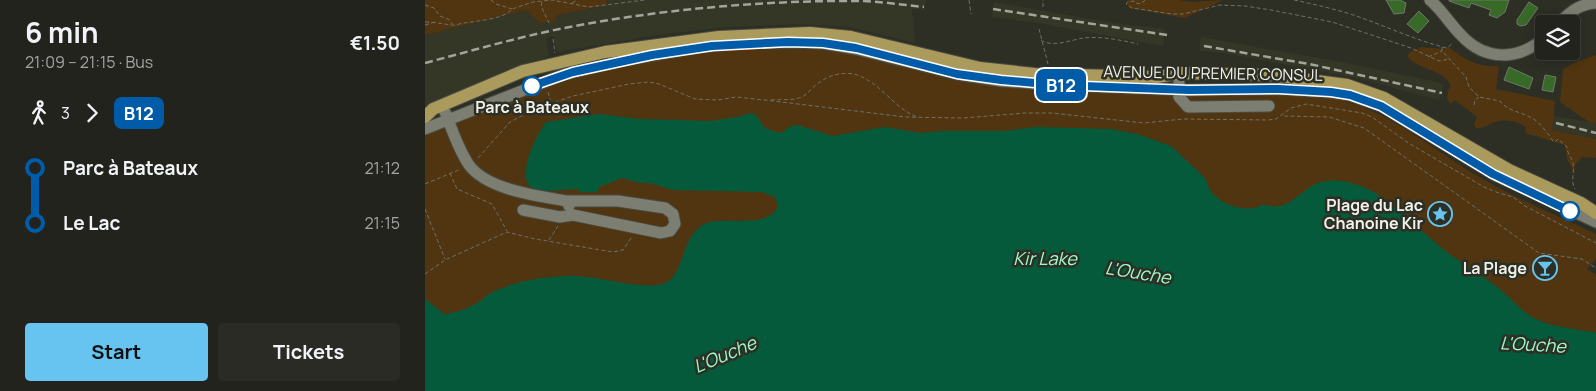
<!DOCTYPE html>
<meta charset="utf-8">
<style>
body{margin:0;font-family:Manrope,sans-serif;background:#2a2b25;color:#f1f3f6;height:100vh;display:flex;flex-direction:column;font-size:19px;white-space:nowrap}
*{box-sizing:border-box;margin:0}
p{font-size:16px;color:#a2a4a3}
.icon{flex:none;width:28px;height:28px;fill:none;stroke:currentColor;stroke-width:2;stroke-linecap:round;stroke-linejoin:round}
.map{position:relative;flex:1;overflow:hidden}
.panel{display:flex;flex-direction:column;background:#22231c;width:425px}
.panel>*{flex:none}
.badge{padding:0 10px;border-radius:8px;font-size:18px;line-height:32px}
.fabs{position:absolute;left:1110px;top:15px;display:grid;gap:10px}
.fabs a{display:grid;place-items:center;width:45px;height:45px;border-radius:5px;background:#22231c;box-shadow:0 2px 12px #0003,0 0 0 1px #3f403b;font-size:25px}
.map>.badge{position:absolute;translate:-50% -50%;box-shadow:0 0 0 2px #fff}
.legs{display:flex;align-items:center;gap:8px;height:55px;padding:0 25px;font-size:16px}
.legs p{margin-inline-start:auto}
.overview{display:flex;align-items:center;justify-content:space-between;height:85px;padding:0 25px}
h1{font-size:28px;font-weight:700;line-height:38px}
.action{display:flex;gap:10px;margin-top:auto;padding:10px 25px}
.action a{flex:1;height:58px;border-radius:5px;background:#67c4f0;color:#111;font-size:20px;font-weight:700;line-height:58px;text-align:center}
.action a+a{background:#2a2b25;color:#f1f3f6}
ul{padding:0 25px;list-style:none}
li{display:flex;align-items:center;gap:18px;height:55px;font-size:19px}
li i{display:grid;place-items:center;width:8px;height:100%;margin:0 6px;background:currentColor}
li i::after{content:'';width:12px;height:12px;margin:-6px;border:4px solid;border-radius:50%;background:#22231c}
li p{margin-inline-start:auto}
li:first-child i{background:linear-gradient(#0000 50%,currentColor 0)}
li:last-child i{background:linear-gradient(currentColor 50%,#0000 0)}
main{display:flex;flex:1;min-height:0}
.map>svg:first-child{display:block}
</style>
<main>
<section class="panel">
<div class="overview"><div><h1>6 min</h1><p>21:09 – 21:15 · Bus</p></div><b>€1.50</b></div>
<div class="legs"><svg class="icon" aria-label="walk" viewBox="0 0 24 24"><circle cx="13" cy="4" r="2"/><path d="M13 8l-2 6 4 7M11 14l-3 7M7 12l3-4h3l4 4"/></svg>3<svg class="icon" aria-label="forward" viewBox="0 0 24 24"><path d="M9 5l7 7-7 7"/></svg><b class="badge" style="background:#005ca9;color:#fff">B12</b></div>
<ul>
<li><i style="color:#005ca9"></i><b>Parc à Bateaux</b><p>21:12</p></li>
<li><i style="color:#005ca9"></i><b>Le Lac</b><p>21:15</p></li>
</ul>
<div class="action"><a>Start</a><a>Tickets</a></div>
</section>
<div class="map">
<svg width="1171" height="391" viewBox="0 0 1171 391">
<rect width="100%" height="100%" fill="#2d2f25"/>
<!-- built -->
<path fill="#343726" d="M181,0H501L499,10L487,9L490,43L424,27L374,24L302,27L232,35L132,52L128,36L121,38L124,56L80,72L0,106V35L101,10L115,23L132,15L182,5Z
M569,2L688,23L740,29L738,46L613,23L567,17Z
M776,37L922,63L1012,82L1018,85L1014,100L937,79L799,53L774,51Z
M1128,116L1171,123V139L1127,130Z"/>
<!-- green -->
<path fill="#503510" d="M0,0H181L182,5L132,15L130,21L115,23L101,10L0,35Z
M702,0H753L767,2L798,0L760,18L704,8Z
M385,47L413,50L477,65L901,97C962,106 1006,150 1058,179C1094,200 1133,216 1171,234V259L1162,269L1171,275V391H0V133L139,80L207,63L276,52L316,48Z
M997,47L1018,49L1024,47C1038,59 1054,68 1074,66L1071,89L1130,101L1127,130L1171,139V158L1157,157L1150,165L1149,173L1142,159L1140,145L1103,134L1100,132L1101,127C1092,121 1081,119 1070,122C1063,124 1058,129 1051,128L1049,125L1052,117L1030,100L1026,104L1022,100L1023,90L1026,86C1019,68 991,71 982,55L987,51Z
M1171,55V123L1164,122L1135,102L1138,69L1151,62Z"/>
<!-- water -->
<path fill="#055a3c" d="M326,113L331,115L340,128L354,133H356L366,126L373,125L407,136L460,127L495,133L517,131H579L612,127L686,129L712,134L746,146L781,179C783,198 809,211 828,208C832,208 835,205 839,205C847,206 852,208 861,204C873,198 882,186 896,182C908,179 922,181 933,185C964,196 987,223 1012,244C1030,260 1052,271 1071,286C1083,295 1093,308 1105,316C1125,328 1149,328 1171,333V391H0V299L19,314C31,313 48,307 58,299C62,296 59,297 64,294C86,282 116,277 141,276C168,274 218,292 240,283C260,275 256,232 282,223C303,216 342,230 353,206L350,197L336,192L248,190L225,183H215L197,178L174,187L172,192H155L152,189C140,189 115,194 106,187C91,176 112,133 121,122L174,114L214,119L285,121L312,117Z"/>
<!-- building -->
<path fill="#376927" stroke="#6f776c" d="M961,0H975L981,3L979,13L969,14Z
M1024,0H1084L1080,12L1072,18L1064,15L1066,10L1046,3L1044,8L1024,1Z
M1104,2L1113,8L1101,25L1095,26L1092,24V20Z
M994,11L1004,21L993,33L982,24Z
M1084,67L1108,78L1104,89L1079,80Z
M1120,75L1131,77L1128,92L1117,90Z"/>
<g fill="none" stroke-linecap="round" stroke-linejoin="round">
<defs>
<path id="minor" d="M1005,0C1017,10 1025,24 1036,35C1060,61 1093,61 1119,38
M1133,24C1145,12 1154,4 1171,3
M754,83V97L763,107L844,106
M20,112C27,129 33,149 44,165C62,190 114,196 142,201L144,206
M0,129L140,74L205,59L275,47L316,43L363,42L397,43L431,49L532,74L576,81L632,85L764,90L854,89L906,92L925,95L956,106L1068,174L1171,222
M98,210L135,217L148,215L236,233L245,231L250,224L248,214L240,208L193,201H142"/>
<path id="major" d="M0,117L8,109L98,71L180,52L294,37L385,33L426,37L555,68L610,74L732,77L755,73L846,75L922,85L959,98L1084,170L1156,203L1171,213"/>
</defs>
<!-- minor casing -->
<use href="#minor" stroke="#4a4b42" stroke-width="13"/>
<!-- major casing -->
<use href="#major" stroke="#4a4b42" stroke-width="14"/>
<!-- path -->
<path stroke="#6e7067" stroke-width="1" stroke-dasharray="4 2.5" stroke-linecap="butt" d="M66,0L71,4L87,9
M544,0L546,14
M720,0L716,4L711,3L709,1L703,2L701,4L707,8L747,14H758L795,5L820,6L846,10L907,22L986,48L1014,61L1025,59
M869,0C892,5 915,10 937,18C965,28 993,41 1022,48L1028,43
M117,2L116,6L124,23
M147,3L152,0
M0,5L9,8L15,16L25,20L27,24
M618,7V0
M0,22C10,22 18,24 27,25C31,26 35,23 39,23C52,21 80,19 87,9L108,2L127,0L164,7L220,0
M0,25L10,22
M614,29L623,64
M128,39L130,53
M616,40C627,48 646,40 658,38C676,36 696,40 713,44
M1017,47V51L1041,77L1044,87L1054,97L1075,101C1083,112 1099,112 1110,120C1116,124 1123,134 1128,141L1130,142L1133,139L1142,147C1142,153 1147,158 1148,163C1150,172 1145,180 1150,189
M1003,57L1017,51
M123,92L126,103
M346,100C355,99 368,101 377,97C384,93 388,86 395,82C407,73 426,70 439,78C459,88 471,109 492,117
M1049,105L1050,100L1054,97
M859,116L904,117L939,128L1114,253L1157,259L1171,268
M53,158L85,122L110,109L148,96L204,84L224,82L234,84L270,99L293,100L311,97L340,100L480,117L538,118L601,113H627L719,123L758,119L843,120L851,119L866,108L881,104L937,113L947,117L985,144L1059,187L1071,192L1088,197L1100,206L1171,243
M25,173L32,189L67,204L82,231
M0,184L36,169
M0,209L20,259
M124,240L133,226
M0,274L20,260L82,232L110,239L188,252L198,250L206,238"/>
<!-- minor -->
<use href="#minor" stroke="#7b7e71" stroke-width="11"/>
<!-- major -->
<use href="#major" stroke="#aa9b5d" stroke-width="12"/>
<!-- rail -->
<path stroke="#a3a49c" stroke-width="2.5" stroke-dasharray="8 4" stroke-linecap="butt" d="M568,9L742,35
M779,46L884,64L1017,93
M0,63C42,52 83,40 125,31C224,10 338,0 439,1C459,2 479,5 499,7
M1131,123L1171,133"/>
</g>
<g fill="none" stroke-linecap="round" stroke-linejoin="round">
<defs>
<path id="line-1" d="M107,86L148,72L227,55L287,46L363,42L398,43L431,48L532,74L576,80L632,85L764,90L854,89L906,92L925,95L956,106L1068,174L1145,211"/>
</defs>
<!-- line-1 casing -->
<use href="#line-1" stroke="#fff" stroke-width="11"/>
<!-- line-1 -->
<use href="#line-1" stroke="#005ca9" stroke-width="8"/>
</g>
<!-- icons -->
<defs>
<symbol id="sight-ring" viewBox="-11 -11 22 22"><circle r="9.5" fill="#2d2f25" stroke="#67c4f0" stroke-width="1.5"/><path d="M0-6L1.8-2.2L6-1.7L2.9 1.2L3.7 5.4L0 3.3L-3.7 5.4L-2.9 1.2L-6-1.7L-1.8-2.2Z" fill="#67c4f0"/></symbol>
<symbol id="bar-ring" viewBox="-11 -11 22 22"><circle r="9.5" fill="#2d2f25" stroke="#67c4f0" stroke-width="1.5"/><path d="M-6-5H6L.8 .8V4.5H3.5V6h-7V4.5H-.8V.8Z" fill="#67c4f0"/></symbol>
</defs>
<g fill-rule="evenodd">
<use href="#sight-ring" x="1001" y="200" width="28" height="28"/>
<use href="#bar-ring" x="1106" y="254" width="28" height="28"/>
</g>
<!-- markers -->
<g fill="#fff" stroke="#005ca9" stroke-width="2.5">
<circle cx="107" cy="86" r="9"/>
<circle cx="1145" cy="211" r="9"/>
</g>
<g text-anchor="middle" stroke-width="5" stroke-linejoin="round" paint-order="stroke">
<!-- street labels -->
<g font-size="16" fill="#f0f1ea" stroke="#2d2f25">
<text transform="translate(788 73) rotate(1)" y="6">AVENUE DU PREMIER CONSUL</text>
</g>
<!-- stop labels -->
<g font-size="16" font-weight="bold" fill="#f0f1ea" stroke="#2d2f25">
<text x="107" y="113">Parc à Bateaux</text>
</g>
<!-- poi labels -->
<g font-size="16" font-weight="bold" fill="#f0f1ea" stroke="#2d2f25" text-anchor="end">
<text x="998" y="211">Plage du Lac<tspan x="998" dy="18">Chanoine Kir</tspan></text>
<text x="1102" y="274">La Plage</text>
</g>
<!-- water labels -->
<g font-size="18" font-style="italic" fill="#9bfbcc" stroke="#2d2f25">
<text x="620" y="265">Kir Lake</text>
<text transform="translate(713 273) rotate(9)" y="6">L'Ouche</text>
<text transform="translate(1108 345) rotate(3)" y="6">L'Ouche</text>
<text transform="translate(300 355) rotate(-23)" y="6">L'Ouche</text>
</g>
</g>
</svg>
<div class="fabs">
<a><svg class="icon" aria-label="layers" viewBox="0 0 24 24"><path d="M12 4l9 5-9 5-9-5zM3 14l9 5 9-5"/></svg></a>
</div>
<b class="badge" style="left:636px;top:85px;background:#005ca9;color:#fff">B12</b>
</div>
</main>
